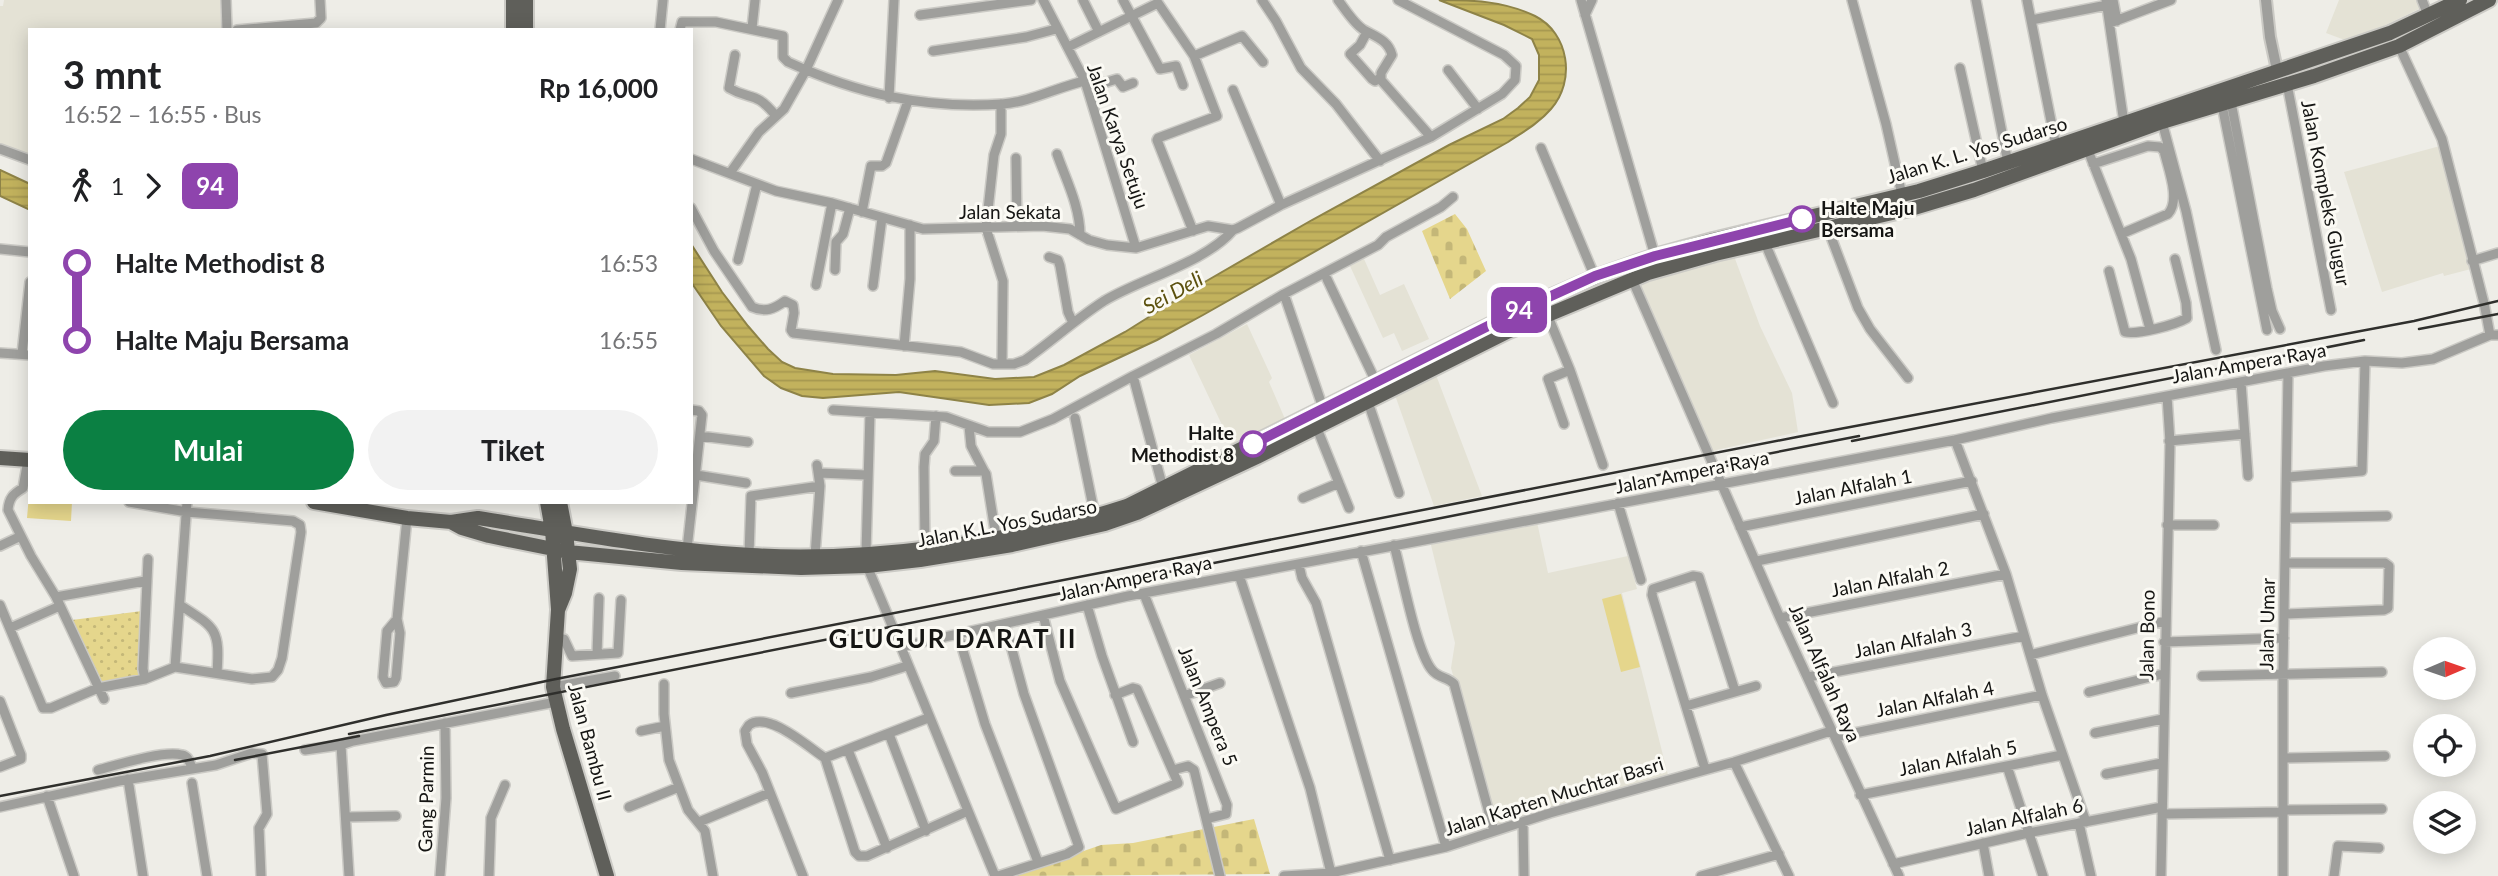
<!DOCTYPE html>
<html lang="id">
<meta charset="utf-8">
<style>
body{margin:0;font-family:Lato,sans-serif;background:#f2f2f2;color:#202124;height:100vh;display:flex;flex-direction:column;font-size:26px;white-space:nowrap}
*{box-sizing:border-box;margin:0}
p{font-size:23px;color:#757577}
.icon{flex:none;width:38px;height:38px;fill:none;stroke:currentColor;stroke-width:2;stroke-linecap:round;stroke-linejoin:round}
.map{position:relative;flex:1;overflow:hidden}
.sheet{position:absolute;left:28px;top:28px;width:665px;height:476px;display:flex;flex-direction:column;background:#fff;border-radius:0px;box-shadow:0 4px 18px #0003}
.sheet>*{flex:none}
.badge{padding:0 14px;border-radius:10px;font-size:24px;line-height:46px}
.needle{width:46px;rotate:88deg}
.tools{position:absolute;left:2413px;top:637px;display:grid;gap:14px}
.tools a{display:grid;place-items:center;width:63px;height:63px;border-radius:50%;background:#fff;box-shadow:0 4px 18px #0003;font-size:35px}
.map>.badge{position:absolute;translate:-50% -50%;box-shadow:0 0 0 4px #fff}
.legs{display:flex;align-items:center;gap:10px;height:77px;padding:0 35px;font-size:23px}
.legs p{margin-inline-start:auto}
.summary{display:flex;align-items:center;justify-content:space-between;height:119px;padding:0 35px}
h1{font-size:38px;font-weight:700;line-height:52px}
.button{display:flex;gap:14px;margin-top:auto;padding:14px 35px}
.button a{flex:1;height:80px;border-radius:42px;background:#0b8043;color:#fff;font-size:28px;font-weight:700;line-height:80px;text-align:center}
.button a+a{background:#f2f2f2;color:#202124}
ul{padding:0 35px;list-style:none}
li{display:flex;align-items:center;gap:24px;height:77px;font-size:26px}
li i{display:grid;place-items:center;width:10px;height:100%;margin:0 9px;background:currentColor}
li i::after{content:'';width:18px;height:18px;margin:-9px;border:5px solid;border-radius:50%;background:#fff}
li p{margin-inline-start:auto}
li:first-child i{background:linear-gradient(#0000 50%,currentColor 0)}
li:last-child i{background:linear-gradient(currentColor 50%,#0000 0)}
.map>svg:first-child{display:block}
</style>
<div class="map">
<svg width="2498" height="876" viewBox="0 0 2498 876">
<defs>
<pattern id="grass-dots" width="8" height="8" patternUnits="userSpaceOnUse" patternTransform="scale(1.75)"><rect width="8" height="8" fill="#e5d68c"/><path d="M2 2h.1M6 6h.1" fill="none" stroke="#c4b778" stroke-width="1.8" stroke-linecap="round"/></pattern>
<pattern id="cemetery-stones" width="16" height="16" patternUnits="userSpaceOnUse" patternTransform="scale(1.75)"><rect width="16" height="16" fill="#e5d68c"/><path d="M2 7V4a2 2 0 0 1 4 0v3zM10 15v-3a2 2 0 0 1 4 0v3z" fill="#c4b778"/></pattern>
<pattern id="water-rules" width="6" height="5" patternUnits="userSpaceOnUse" patternTransform="scale(1.75)"><rect width="6" height="5" fill="#c2b25d"/><path d="M0 2.5h6" fill="none" stroke="#a69850"/></pattern>
</defs>
<rect width="100%" height="100%" fill="#eeede7"/>
<!-- built -->
<path fill="#e4e2d5" d="M4,0H220L221,30H30V162L0,151V6H3Z
M2339,0H2420L2421,8L2350,42L2326,33Z
M2440,146L2471,269L2444,276L2443,273L2382,292L2344,172Z
M1734,256L1760,326L1792,393L1798,432L1712,451L1638,283Z
M1364,259L1380,295L1404,284L1429,339L1402,351L1394,333L1383,338L1350,266Z
M1247,324L1272,378L1269,382L1285,419L1232,446L1189,355Z
M1436,375L1482,496L1434,506L1395,395Z
M1537,522L1548,573L1628,556L1637,589L1622,593L1668,775L1495,829L1451,668L1455,643L1430,541Z"/>
<!-- grass -->
<path fill="url(#grass-dots)" d="M142,611L138,677L100,685L72,620Z"/>
<!-- cemetery -->
<path fill="url(#cemetery-stones)" d="M1455,214L1467,229L1486,271L1450,299L1422,231Z
M1254,819L1270,874L1012,876L1101,845L1133,843Z"/>
<!-- pitch -->
<path fill="#e5d68c" d="M29,495L30,502H72L71,521L27,518Z
M1621,594L1640,667L1621,672L1602,599Z"/>
<!-- water -->
<path fill="url(#water-rules)" stroke="#8e8347" stroke-width="2" d="M1439,0C1473,0 1504,1 1535,16C1569,33 1576,81 1551,109C1539,123 1523,132 1508,142L1203,315L1157,340L1080,376L1052,394L1029,403L989,405L899,392L823,398L802,396L781,388L764,376L721,326L691,282V244L722,292L748,326L768,349L782,362L795,368L833,374L896,375L935,371L995,379L1034,377L1064,365L1125,332L1203,283L1312,220L1449,145L1503,119L1518,108L1530,97L1539,80V55L1532,39L1504,25Z
M0,170L30,184V210L0,196Z"/>
<g fill="none" stroke-linecap="round" stroke-linejoin="round">
<defs>
<path id="minor" d="M226,0L227,30
M1043,0L1085,81L1136,248
M1083,0L1099,32
M1123,0L1160,69L1176,66L1183,85
M1262,0L1276,21L1301,68L1336,104L1380,161
M1338,0C1345,9 1354,24 1364,30C1376,37 1388,40 1392,55L1381,73V80L1431,137
M1581,0L1655,256
M1852,0L1886,124L1902,195
M1976,0L2008,163
M2027,0L2056,146
M2106,0L2124,123
M2113,0L2117,21
M2422,0L2428,15
M920,15L1031,0
M1585,15L1592,0
M2031,20L2107,5
M2110,23L2171,0
M752,28L755,0
M237,30L316,23L321,18L320,0
M660,30L663,0
M680,30L682,22H716L783,36V57L788,62C858,94 924,109 1002,104C1031,102 1057,87 1085,81
M1367,32L1360,45L1350,54L1372,79L1375,81L1380,78
M2399,46L2442,139L2484,303L2490,335
M1068,47L1158,3L1194,56L1217,116L1158,138L1157,140L1193,231
M933,51L1026,37L1056,29
M735,55L729,88C751,101 755,90 776,116
M1194,56L1242,36L1263,62
M1960,68L1983,171
M1448,70L1478,109
M2287,84L2331,310
M1087,88L1117,79L1123,87L1133,83
M1233,90L1281,205
M889,98L894,0
M2231,102L2267,289L2272,311L2280,329
M1001,104V134L994,155L986,228L1003,281L1002,364
M2222,105L2267,330
M2162,122L2186,211L2216,350
M1541,148L1595,277
M2087,148L2131,259L2150,329
M0,149L30,160
M1057,154C1066,180 1080,206 1080,235
M1016,158L1017,226
M691,159L776,191L832,203L923,229L1042,226L1070,229L1089,240L1107,245L1136,248L1208,226L1233,230L1238,228L1281,205L1431,137L1502,94L1515,80L1516,66L1504,55L1398,0
M2093,164L2148,146L2160,147L2164,151C2168,168 2181,200 2168,214L2121,234
M730,173L759,132L784,109L806,70L838,0
M691,208L714,251L752,307C765,313 774,309 785,301L793,305L794,313L791,330L793,333L961,352L993,364H1014L1025,360C1052,341 1076,319 1104,301C1142,278 1205,263 1233,230
M862,212L871,166H882L886,163L908,101
M1828,229L1858,308L1870,329L1908,378
M1765,243L1833,403
M0,249L30,252
M1049,257L1058,260L1060,266L1068,312L1073,323
M738,260L757,184
M2472,261L2498,253
M835,270L836,242L843,234L850,208
M2109,271L2125,332C2137,335 2175,325 2187,318L2186,303L2175,259
M1327,279L1376,382
M1632,279L1780,618L1899,876
M816,285L832,203
M873,286L882,218
M1284,294L1378,245L1386,237L1441,207L1453,197
M1547,314L1570,370L1603,465
M904,346L910,279V225
M0,353L30,355
M22,354L30,282
M1133,376L1216,334L1284,294L1323,408
M2241,382L2248,476
M1368,402L1399,493
M833,410L946,417L988,432H1020L1053,419L1133,376L1163,488
M1075,418L1095,516
M1564,424L1548,379L1570,370
M969,426L971,446L984,471
M1316,426L1349,508
M700,436L748,442
M1955,440L2006,574L2042,695L2086,822
M2169,441L2245,434
M28,460L23,488C13,494 9,498 8,510L31,556L56,597L104,699
M955,471H984L986,474L996,537
M819,473L867,475
M696,475L746,483
M2288,477L2362,471L2365,361
M1303,498L1339,483
M129,502L187,512L293,521L300,525L301,532L282,658L278,670L272,677L252,679L175,667
M1618,503L1641,580
M2287,518L2387,516
M2167,525H2214
M1740,527L1972,481
M1394,545C1402,573 1416,651 1432,670C1438,678 1448,677 1454,684L1494,831
M0,546L21,536
M925,547L924,467L925,454L934,441L936,416
M687,549L702,415L699,411L691,410
M1361,551L1446,847
M866,553L870,413
M749,555L751,496L820,486
M815,556L820,486L817,465
M148,559L143,669L145,679L175,667
M1757,561L1984,514
M1299,565L1302,578L1316,603L1390,860
M867,566C911,669 952,773 995,876
M1239,575L1310,788L1331,873
M1144,594L1227,805L1226,814L1206,819
M56,597L145,581
M0,605L43,708H51L98,688L145,679
M180,605C216,628 220,629 217,673
M1087,605L1102,656L1133,742
M2285,614L2384,610L2388,608L2389,566L2385,563H2286
M1043,615L1060,681L1116,809L1178,783L1137,689L1133,688L1115,695
M1780,618L2006,574
M397,619L387,631L383,677L386,683L394,682L396,678L400,633L397,619L407,518
M10,628L60,606
M958,634L985,724L1038,862
M556,639H564L572,656L618,653L621,600
M2164,642L2284,638
M900,647L1128,596L1955,440L2052,418L2324,366L2365,361L2402,363L2433,359L2490,335H2498
M597,654L599,598
M2030,655L2165,621
M175,667L187,502
M2202,676L2382,672
M1808,677L2024,636
M664,684V714L669,760L688,810L705,831L713,876
M553,687L615,676
M2089,692L2163,674
M791,693L871,677L907,666
M1184,696L1220,683
M0,701L21,755V759L0,767
M1686,706L1756,686
M641,731L665,726
M2095,733L2163,719
M889,734L926,831
M1835,737L2042,695
M341,745L349,876
M305,750L341,745L353,741L556,702
M848,750L887,848
M825,758L855,852L859,856H867L968,811
M2283,758L2385,756
M1734,762L1789,876
M2007,766L2043,876
M1705,769L1652,595L1653,589L1693,576L1699,577L1735,691
M98,770C117,765 163,750 182,755C188,756 190,762 192,768
M1173,770L1188,766L1194,770L1220,876
M2106,774L2162,763
M128,779L143,876
M192,783L207,876
M1860,795L2062,755
M47,796L74,876
M0,807L119,781L216,765L252,753L262,754L267,814L259,828L261,876
M629,807L679,787
M2282,810L2382,809
M2162,814L2282,812
M347,817L396,816
M699,822L769,793
M1523,822L1524,876
M2079,823L2091,876
M1983,843L1989,876
M1893,864L2028,833L2162,807
M440,876L446,798L445,723
M489,876L491,818L505,785
M803,876L762,772L747,744L745,731L749,725C768,711 807,746 825,758L928,718
M998,876L1067,854L1079,847L1024,694L1005,624
M1284,876L1331,873L1446,847L1550,813L1734,762L1831,731
M1701,876L1779,854
M2161,876L2170,442L2167,396
M2283,876V674L2288,373
M2334,876L2338,846L2379,848"/>
<path id="tertiary" d="M2266,0L2270,37L2277,70"/>
<path id="primary" d="M513,0V30
M526,0V30
M0,458L30,460
M314,502L407,518L451,522L478,518C568,532 659,550 751,555C866,562 1017,542 1127,506L1518,311L1595,277L1655,256L1713,240L1919,191L1983,171L2390,33L2460,0
M547,502L552,530L558,609
M560,502L566,533L570,569L565,593L558,610L553,687L563,729L607,876
M451,522L462,528L489,536L568,552L682,563L801,568L867,566L920,560L1012,545L1105,524L1137,513L1257,457L1507,332L1648,273L1715,254L1914,208L1974,190L2162,122L2314,76L2399,46L2489,0"/>
</defs>
<!-- minor casing -->
<use href="#minor" stroke="#cbcac5" stroke-width="12"/>
<!-- tertiary casing -->
<use href="#tertiary" stroke="#cbcac5" stroke-width="14"/>
<!-- primary casing -->
<use href="#primary" stroke="#cbcac5" stroke-width="18"/>
<!-- minor -->
<use href="#minor" stroke="#9f9f9c" stroke-width="9"/>
<!-- tertiary -->
<use href="#tertiary" stroke="#9f9f9c" stroke-width="10"/>
<!-- primary -->
<use href="#primary" stroke="#5f5f5a" stroke-width="14"/>
<!-- rail -->
<path stroke="#2f2f2c" stroke-width="2.5" d="M2419,329L2498,314
M1852,441L2364,340
M1726,462L1859,436
M1667,478L1736,464
M349,734L1674,472
M235,760L359,736
M0,796L210,756L386,715L551,680L1797,437L2414,321L2498,301"/>
</g>
<g fill="none" stroke-linecap="round" stroke-linejoin="round">
<defs>
<path id="line-1" d="M1253,444L1516,312L1595,276L1655,256L1802,219"/>
</defs>
<!-- line-1 casing -->
<use href="#line-1" stroke="#fff" stroke-width="16"/>
<!-- line-1 -->
<use href="#line-1" stroke="#8e44ad" stroke-width="10"/>
</g>
<!-- markers -->
<g fill="#fff" stroke="#8e44ad" stroke-width="3.5">
<circle cx="1802" cy="219" r="12"/>
<circle cx="1253" cy="444" r="12"/>
</g>
<g text-anchor="middle" stroke-width="6" stroke-linejoin="round" paint-order="stroke">
<!-- street labels -->
<g font-size="19" fill="#151513" stroke="#fbfaf4">
<text transform="translate(1118 136) rotate(71)" y="7">Jalan Karya Setuju</text>
<text transform="translate(1977 150) rotate(-17)" y="7">Jalan K. L. Yos Sudarso</text>
<text transform="translate(2326 193) rotate(79)" y="7">Jalan Kompleks Glugur</text>
<text x="1010" y="219">Jalan Sekata</text>
<text transform="translate(2249 363) rotate(-10)" y="7">Jalan Ampera Raya</text>
<text transform="translate(1692 472) rotate(-11)" y="7">Jalan Ampera Raya</text>
<text transform="translate(1853 487) rotate(-11)" y="7">Jalan Alfalah 1</text>
<text transform="translate(1007 523) rotate(-11)" y="7">Jalan K.L. Yos Sudarso</text>
<text transform="translate(1135 578) rotate(-12)" y="7">Jalan Ampera Raya</text>
<text transform="translate(1890 579) rotate(-11)" y="7">Jalan Alfalah 2</text>
<text transform="translate(2267 624) rotate(-89)" y="7">Jalan Umar</text>
<text transform="translate(2147 635) rotate(-89)" y="7">Jalan Bono</text>
<text transform="translate(1913 640) rotate(-11)" y="7">Jalan Alfalah 3</text>
<text transform="translate(1825 673) rotate(66)" y="7">Jalan Alfalah Raya</text>
<text transform="translate(1935 699) rotate(-11)" y="7">Jalan Alfalah 4</text>
<text transform="translate(1208 706) rotate(68)" y="7">Jalan Ampera 5</text>
<text transform="translate(590 742) rotate(75)" y="7">Jalan Bambu II</text>
<text transform="translate(1958 758) rotate(-11)" y="7">Jalan Alfalah 5</text>
<text transform="translate(1554 796) rotate(-17)" y="7">Jalan Kapten Muchtar Basri</text>
<text transform="translate(426 799) rotate(-89)" y="7">Gang Parmin</text>
<text transform="translate(2024 817) rotate(-12)" y="7">Jalan Alfalah 6</text>
</g>
<!-- stop labels -->
<g font-size="19" font-weight="bold" fill="#151513" stroke="#fbfaf4" text-anchor="start">
<text x="1821" y="215">Halte Maju<tspan x="1821" dy="22">Bersama</tspan></text>
<text x="1234" y="440" text-anchor="end">Halte<tspan x="1234" dy="22">Methodist 8</tspan></text>
</g>
<!-- water labels -->
<g font-size="21" font-style="italic" fill="#5b500d" stroke="#fbfaf4">
<text transform="translate(1173 293) rotate(-29)" y="7">Sei Deli</text>
</g>
<!-- district labels -->
<g font-size="26" font-weight="bold" letter-spacing="2" fill="#151513" stroke="#fbfaf4">
<text x="953" y="648">GLUGUR DARAT II</text>
</g>
</g>
</svg>
<div class="tools">
<a><svg class="needle" viewBox="-14 -14 28 28"><path d="M0-13l5 13h-10z" fill="#e53935"/><path d="M0 13l5-13h-10z" fill="#757577"/></svg></a>
<a><svg class="icon" aria-label="locate" viewBox="0 0 24 24"><circle cx="12" cy="12" r="6"/><path d="M12 2v4M12 18v4M2 12h4M18 12h4"/></svg></a>
<a><svg class="icon" aria-label="layers" viewBox="0 0 24 24"><path d="M12 4l9 5-9 5-9-5zM3 14l9 5 9-5"/></svg></a>
</div>
<b class="badge" style="left:1519px;top:310px;background:#8e44ad;color:#fff">94</b>
<section class="sheet">
<div class="summary"><div><h1>3 mnt</h1><p>16:52 – 16:55 · Bus</p></div><b>Rp 16,000</b></div>
<div class="legs"><svg class="icon" aria-label="walk" viewBox="0 0 24 24"><circle cx="13" cy="4" r="2"/><path d="M13 8l-2 6 4 7M11 14l-3 7M7 12l3-4h3l4 4"/></svg>1<svg class="icon" aria-label="forward" viewBox="0 0 24 24"><path d="M9 5l7 7-7 7"/></svg><b class="badge" style="background:#8e44ad;color:#fff">94</b></div>
<ul>
<li><i style="color:#8e44ad"></i><b>Halte Methodist 8</b><p>16:53</p></li>
<li><i style="color:#8e44ad"></i><b>Halte Maju Bersama</b><p>16:55</p></li>
</ul>
<div class="button"><a>Mulai</a><a>Tiket</a></div>
</section>
</div>
